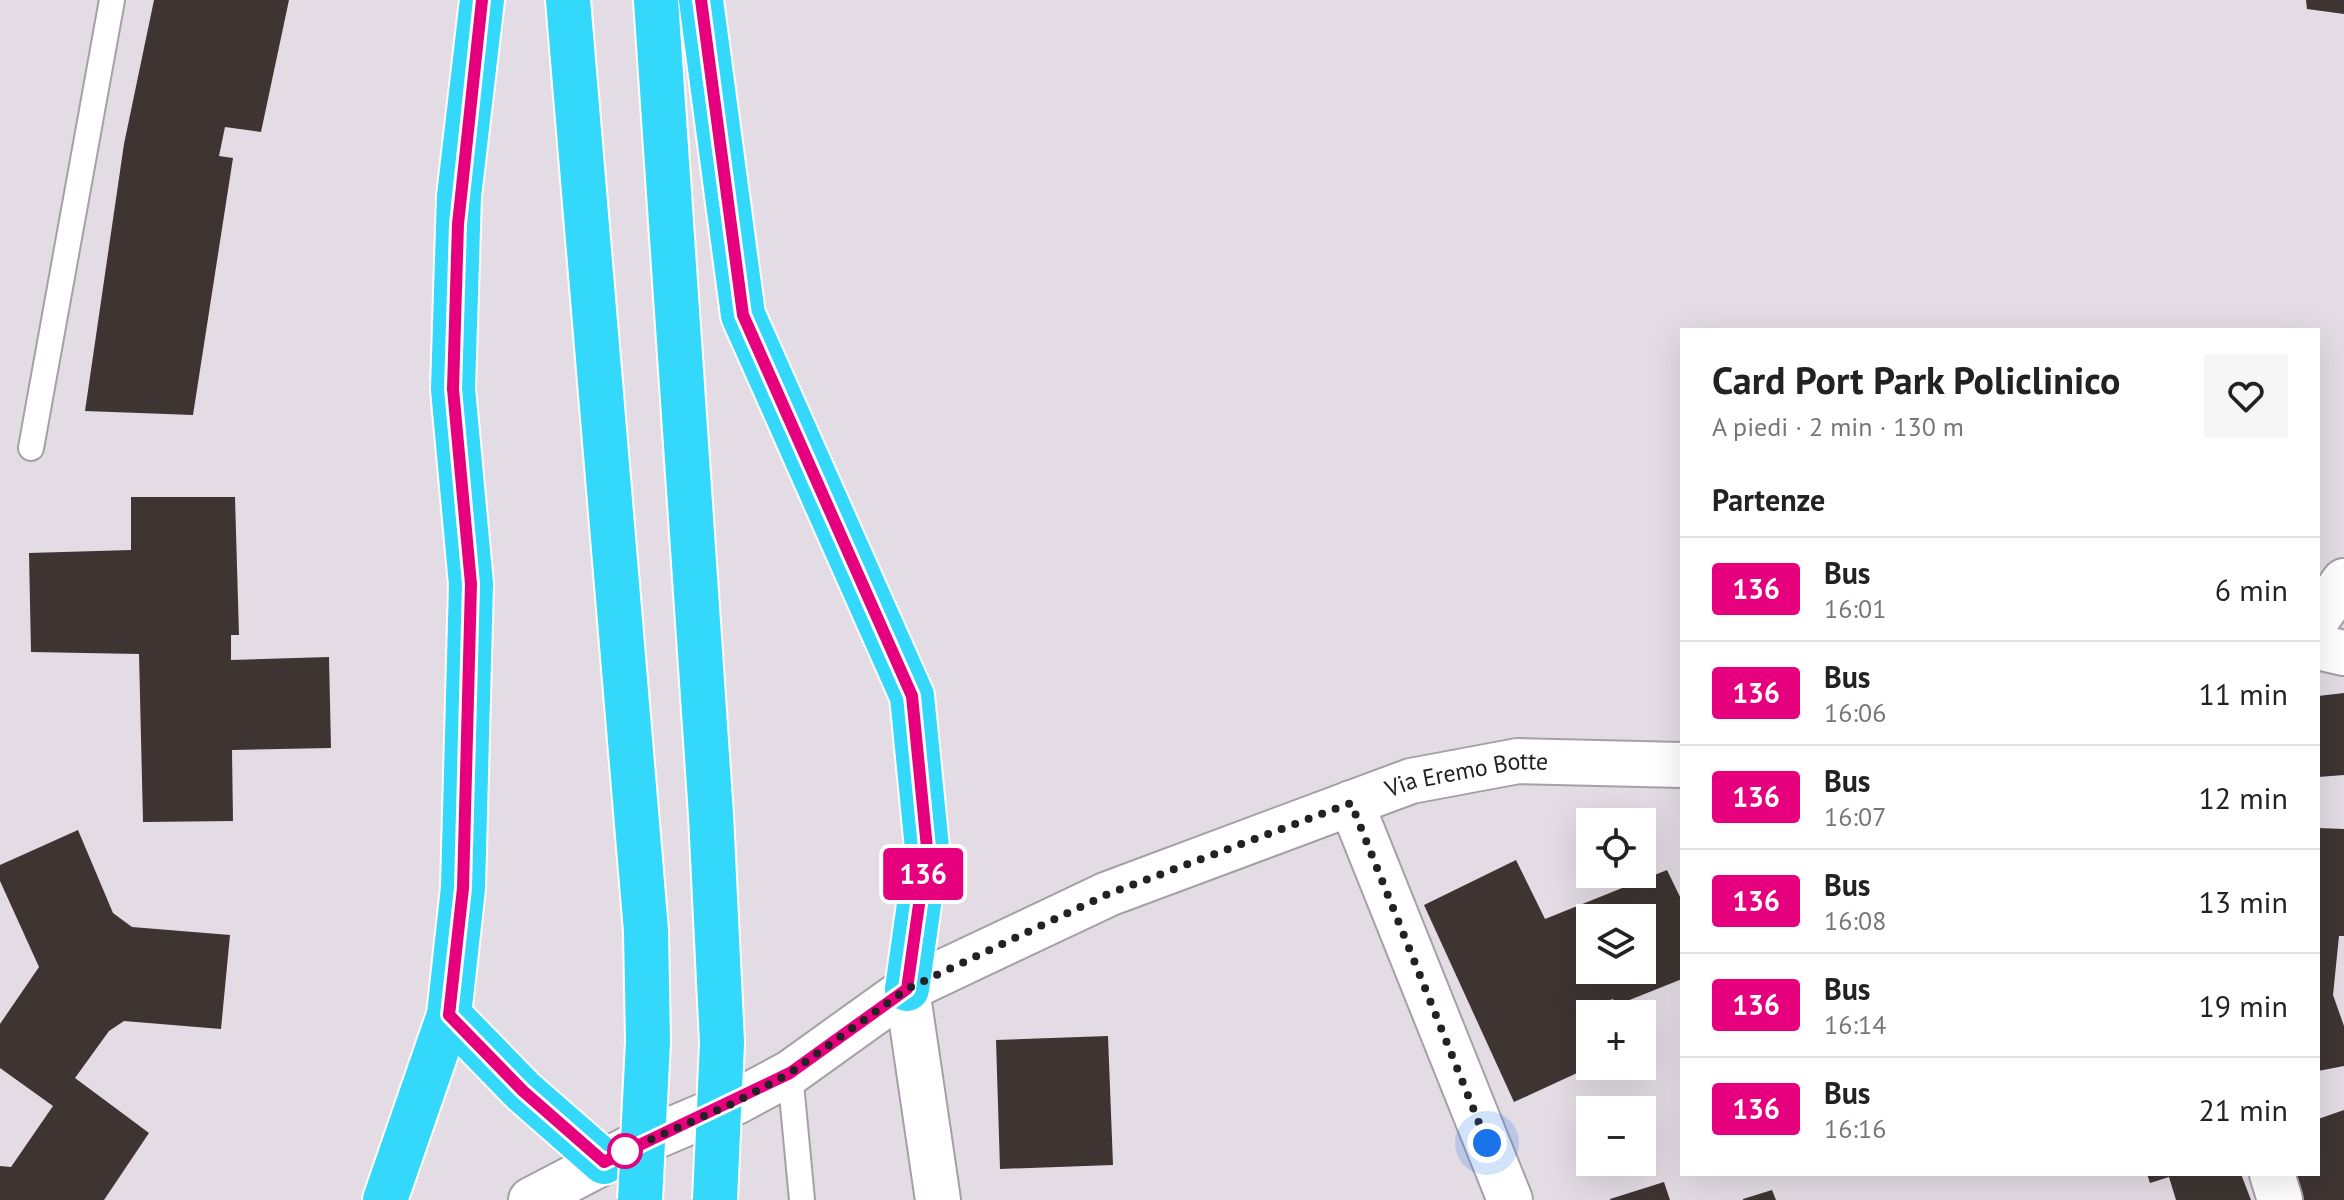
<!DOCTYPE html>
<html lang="it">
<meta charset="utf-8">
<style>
body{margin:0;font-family:"PT Sans",sans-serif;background:#f6f6f6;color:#222;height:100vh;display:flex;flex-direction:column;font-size:30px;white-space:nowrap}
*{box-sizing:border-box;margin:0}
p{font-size:26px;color:#767676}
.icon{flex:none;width:44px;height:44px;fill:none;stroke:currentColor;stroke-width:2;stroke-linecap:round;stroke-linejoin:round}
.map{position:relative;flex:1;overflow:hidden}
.drawer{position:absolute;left:1680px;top:328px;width:640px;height:848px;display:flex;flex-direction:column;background:#fff;border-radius:0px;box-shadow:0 8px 32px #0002}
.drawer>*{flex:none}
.badge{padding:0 16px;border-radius:6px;font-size:28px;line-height:52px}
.controls{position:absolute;left:1576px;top:808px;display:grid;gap:16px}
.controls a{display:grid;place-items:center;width:80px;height:80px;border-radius:0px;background:#fff;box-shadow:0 8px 32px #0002;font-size:40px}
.you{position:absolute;width:40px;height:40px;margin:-20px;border:6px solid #fff;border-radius:50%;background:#1a73e8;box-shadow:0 0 0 12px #1a73e833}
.map>.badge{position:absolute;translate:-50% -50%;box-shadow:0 0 0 4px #fff}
h2{padding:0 32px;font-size:30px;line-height:72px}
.round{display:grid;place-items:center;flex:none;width:84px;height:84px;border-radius:0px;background:#f6f6f6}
.head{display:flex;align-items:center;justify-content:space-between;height:136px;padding:0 32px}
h1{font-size:38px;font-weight:700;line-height:60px}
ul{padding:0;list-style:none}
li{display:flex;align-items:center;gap:24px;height:104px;padding:0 32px;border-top:2px solid #e0e0e0}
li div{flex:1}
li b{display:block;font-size:30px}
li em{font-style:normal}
li .badge{min-width:88px;font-weight:700;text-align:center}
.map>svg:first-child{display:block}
</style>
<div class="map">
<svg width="2344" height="1200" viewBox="0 0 2344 1200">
<rect width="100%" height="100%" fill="#e3dce4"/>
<!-- building -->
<path fill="#3e3533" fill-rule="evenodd" d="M154,0H289L261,132L225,127L219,156L233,158L193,415L85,411L124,144Z
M2306,0H2344V14L2307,9Z
M131,497H235L239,635H231V660L329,657L331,748L232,750L233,821L143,822L139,654L31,652L29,553L131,550Z
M2344,693V775L2318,777V696Z
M2318,828L2344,829V936H2339L2333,995L2344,1026V1066L2318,1071Z
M78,830L113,913L132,927L230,935L221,1029L124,1021L109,1031L75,1078L149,1133L104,1200H0V1166L11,1167L53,1106L0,1068V1024L39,967L0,881V865Z
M1516,860L1545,919L1667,870L1682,901V979L1617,1005L1613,999L1590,1007V1067L1514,1102L1424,905ZM1590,918H1642V970H1590Z
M1108,1036L1113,1165L1000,1169L996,1040Z
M2344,1110V1200H2295L2290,1188L2299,1183L2296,1174H2318V1119Z
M2147,1174H2241L2251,1200H2176L2169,1177L2150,1183Z
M1664,1182L1670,1200H1610V1199Z
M1772,1190L1776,1200H1743V1199Z"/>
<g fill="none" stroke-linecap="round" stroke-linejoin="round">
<defs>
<path id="service" d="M31,448L112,0
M790,1073L802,1200"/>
<g id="minor">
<path d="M2318,618L2344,581"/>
<path d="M2318,647L2344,653"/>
<path d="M1351,803L1510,1200"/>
<path id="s1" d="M907,989L1108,894L1411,781L1518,761L1682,765"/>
<path d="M2272,1174L2280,1200"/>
</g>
<path id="tertiary" d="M531,1200L640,1143L736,1102L790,1073L907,989L938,1200"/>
<path id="motorway" d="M568,0L646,931L648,1042
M656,0L711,815L722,1043
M701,0L743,315L912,696L927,848L907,989
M449,1015L523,1091L604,1162
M385,1200L449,1015L463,888L471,584L453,389L459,196L482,0"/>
</defs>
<!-- service casing -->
<use href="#service" stroke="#a59fa6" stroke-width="28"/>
<!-- minor casing -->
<use href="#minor" stroke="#a59fa6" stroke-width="48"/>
<!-- tertiary casing -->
<use href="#tertiary" stroke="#a59fa6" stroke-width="48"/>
<!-- motorway casing -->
<use href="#motorway" stroke="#fff" stroke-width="48"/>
<!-- service -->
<use href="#service" stroke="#fff" stroke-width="24"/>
<!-- minor -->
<use href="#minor" stroke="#fff" stroke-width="44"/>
<!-- tertiary -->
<use href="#tertiary" stroke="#fff" stroke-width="44"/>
<!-- motorway -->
<use href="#motorway" stroke="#33d8fa" stroke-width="44"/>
<defs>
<path id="motorway-bridge" d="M640,1200L648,1042
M715,1200L722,1043"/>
</defs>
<!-- motorway-bridge casing -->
<use href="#motorway-bridge" stroke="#fff" stroke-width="48" stroke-linecap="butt"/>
<!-- motorway-bridge -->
<use href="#motorway-bridge" stroke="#33d8fa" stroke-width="44"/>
</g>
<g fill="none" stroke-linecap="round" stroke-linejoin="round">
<defs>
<path id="line" d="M482,0L458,224L453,389L471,584L463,888L449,1015L523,1091L604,1162L790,1073L907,989L927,848L912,696L743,315L701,0"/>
</defs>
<!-- line casing -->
<use href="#line" stroke="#fff" stroke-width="18"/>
<!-- line -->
<use href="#line" stroke="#e6007e" stroke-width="12"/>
<!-- walk -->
<path stroke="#242124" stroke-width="8" stroke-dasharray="0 14.4" d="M625,1151L736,1102L790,1073L907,989L1108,894L1351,803L1487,1143"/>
</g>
<!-- markers -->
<circle fill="#fff" stroke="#e6007e" stroke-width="4" cx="625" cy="1151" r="16"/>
<g text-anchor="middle" stroke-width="8" stroke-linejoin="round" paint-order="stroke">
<!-- street labels -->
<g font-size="24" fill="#242124" stroke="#fff">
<text dy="8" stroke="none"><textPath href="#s1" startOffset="602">Via Eremo Botte</textPath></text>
</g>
</g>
</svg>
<div class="controls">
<a><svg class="icon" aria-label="locate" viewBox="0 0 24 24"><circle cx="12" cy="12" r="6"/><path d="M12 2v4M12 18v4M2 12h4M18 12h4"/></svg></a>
<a><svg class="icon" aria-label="layers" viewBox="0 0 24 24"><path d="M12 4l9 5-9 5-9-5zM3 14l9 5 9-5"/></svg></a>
<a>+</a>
<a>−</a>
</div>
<div class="you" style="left:1487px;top:1143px"></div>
<b class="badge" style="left:923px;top:874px;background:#e6007e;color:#fff">136</b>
<section class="drawer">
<div class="head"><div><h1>Card Port Park Policlinico</h1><p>A piedi · 2 min · 130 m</p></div><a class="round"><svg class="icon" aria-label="heart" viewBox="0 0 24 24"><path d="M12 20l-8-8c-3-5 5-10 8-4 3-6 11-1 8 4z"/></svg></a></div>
<h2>Partenze</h2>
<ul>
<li><span class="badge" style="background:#e6007e;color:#fff">136</span><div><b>Bus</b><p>16:01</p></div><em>6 min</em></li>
<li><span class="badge" style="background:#e6007e;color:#fff">136</span><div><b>Bus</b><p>16:06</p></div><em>11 min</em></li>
<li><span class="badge" style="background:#e6007e;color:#fff">136</span><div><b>Bus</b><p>16:07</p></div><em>12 min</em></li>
<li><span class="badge" style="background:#e6007e;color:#fff">136</span><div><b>Bus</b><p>16:08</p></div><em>13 min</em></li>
<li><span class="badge" style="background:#e6007e;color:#fff">136</span><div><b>Bus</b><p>16:14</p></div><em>19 min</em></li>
<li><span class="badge" style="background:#e6007e;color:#fff">136</span><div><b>Bus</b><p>16:16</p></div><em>21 min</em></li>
</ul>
</section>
</div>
